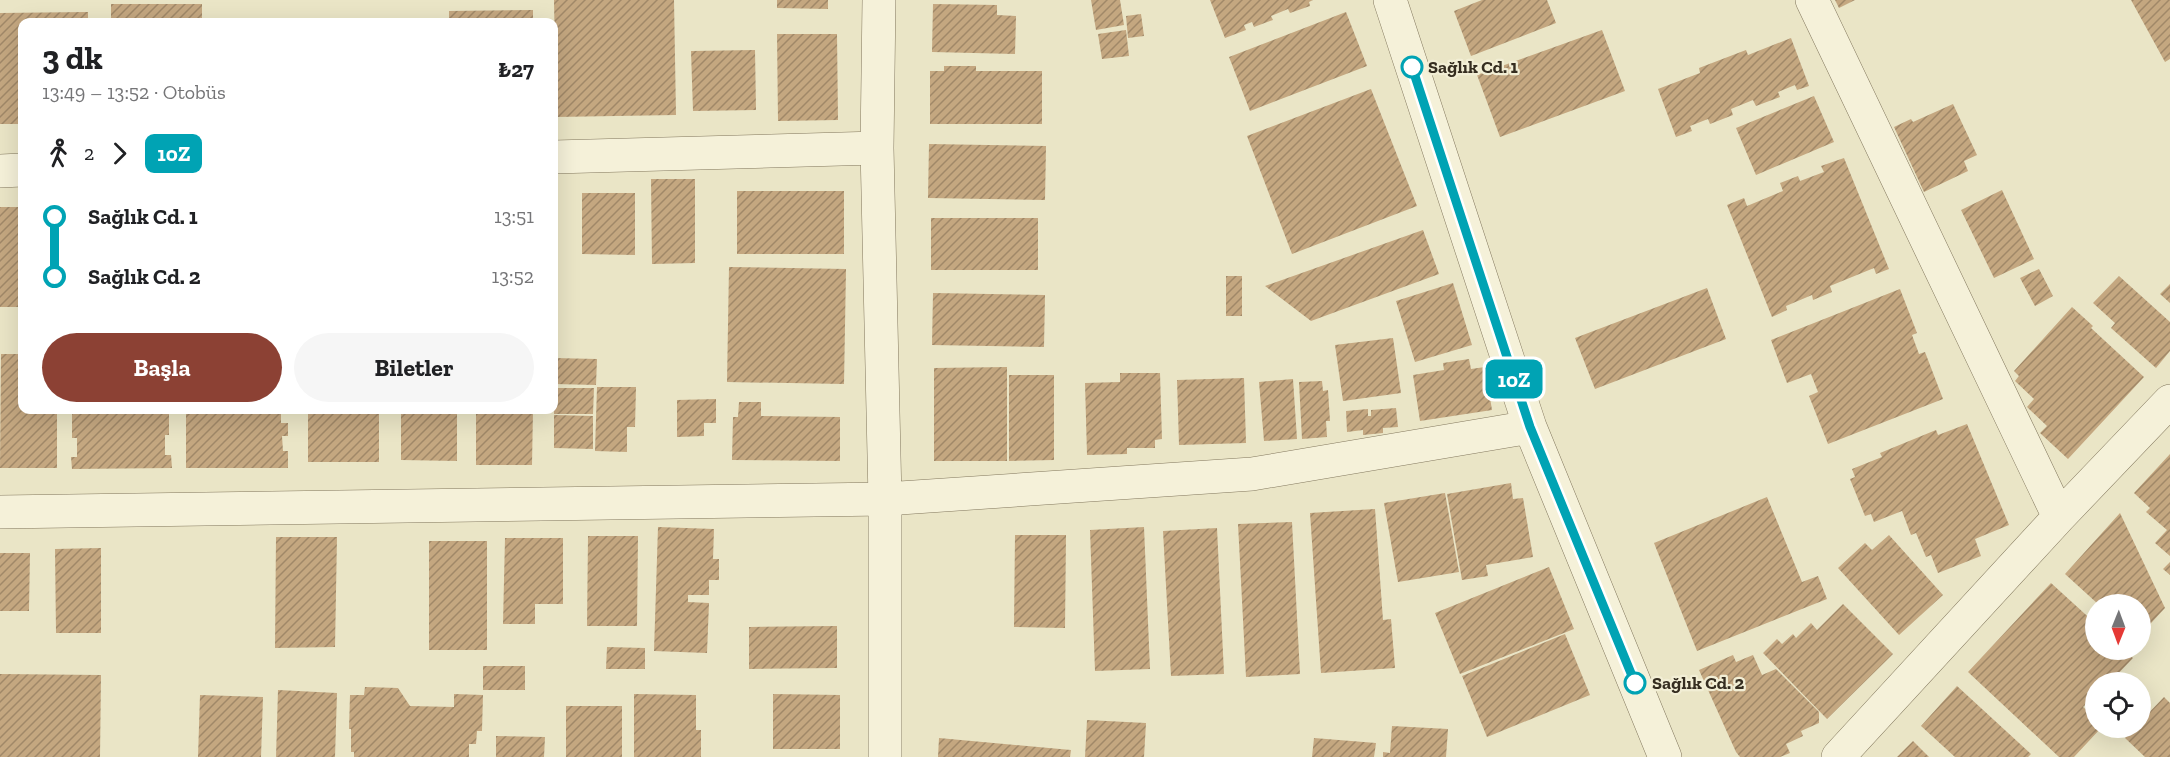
<!DOCTYPE html>
<html lang="tr">
<meta charset="utf-8">
<style>
body{margin:0;font-family:"Zilla Slab",serif;background:#f6f6f6;color:#202124;height:100vh;display:flex;flex-direction:column;font-size:22px;white-space:nowrap}
*{box-sizing:border-box;margin:0}
p{font-size:20px;color:#757577}
.icon{flex:none;width:33px;height:33px;fill:none;stroke:currentColor;stroke-width:2;stroke-linecap:round;stroke-linejoin:round}
.map{position:relative;flex:1;overflow:hidden}
.panel{position:absolute;left:18px;top:18px;width:540px;height:396px;display:flex;flex-direction:column;background:#fff;border-radius:12px;box-shadow:0 6px 24px #0002}
.panel>*{flex:none}
.badge{padding:0 12px;border-radius:9px;font-size:21px;line-height:39px}
.needle{width:39px;rotate:181deg}
.buttons{position:absolute;left:2085px;top:594px;display:grid;gap:12px}
.buttons a{display:grid;place-items:center;width:66px;height:66px;border-radius:50%;background:#fff;box-shadow:0 6px 24px #0002;font-size:30px}
.map>.badge{position:absolute;translate:-50% -50%;box-shadow:0 0 0 3px #fff}
.legs{display:flex;align-items:center;gap:9px;height:66px;padding:0 24px;font-size:20px}
.legs p{margin-inline-start:auto}
.headline{display:flex;align-items:center;justify-content:space-between;height:102px;padding:0 24px}
h1{font-size:33px;font-weight:800;line-height:45px}
.button{display:flex;gap:12px;margin-top:auto;padding:12px 24px}
.button a{flex:1;height:69px;border-radius:36px;background:#8c4134;color:#fff;font-size:24px;font-weight:800;line-height:69px;text-align:center}
.button a+a{background:#f6f6f6;color:#202124}
ul{padding:0 24px;list-style:none}
li{display:flex;align-items:center;gap:21px;height:60px;font-size:22px}
li i{display:grid;place-items:center;width:9px;height:100%;margin:0 8px;background:currentColor}
li i::after{content:'';width:15px;height:15px;margin:-8px;border:4px solid;border-radius:50%;background:#fff}
li p{margin-inline-start:auto}
li:first-child i{background:linear-gradient(#0000 50%,currentColor 0)}
li:last-child i{background:linear-gradient(currentColor 50%,#0000 0)}
.map>svg:first-child{display:block}
</style>
<div class="map">
<svg width="2170" height="757" viewBox="0 0 2170 757">
<defs>
<pattern id="building-hatch" width="6" height="6" patternUnits="userSpaceOnUse" patternTransform="scale(1.5)"><rect width="6" height="6" fill="#c4a780"/><path d="M-1 1l2-2M0 6l6-6M5 7l2-2" fill="none" stroke="#a08868"/></pattern>
</defs>
<rect width="100%" height="100%" fill="#eae5c6"/>
<!-- building -->
<path fill="url(#building-hatch)" d="M554,0H674L676,115L556,117Z
M777,0H828V9L777,8Z
M1091,0H1120L1124,25L1096,30Z
M1210,0H1313L1309,2L1310,6L1290,13L1288,9L1271,16L1273,20L1254,27L1252,22L1244,25L1246,30L1225,38Z
M1482,0H1547L1556,23L1471,56L1454,11Z
M1835,0H1855L1839,8Z
M2131,0H2170V59L2165,62Z
M111,4H202V22H111Z
M933,4L997,5V15L1016,16L1015,54L932,52Z
M533,10V22H449V11Z
M88,12V22H22V124H0V13Z
M1346,12L1367,66L1250,111L1229,57Z
M1141,14L1144,36L1128,38L1126,16Z
M399,20H425V22H399Z
M1126,30L1129,56L1102,59L1098,34Z
M1602,30L1625,91L1500,137L1477,75Z
M777,34H837L838,120L778,121Z
M1791,38L1809,86L1797,90L1795,85L1778,92L1780,97L1756,106L1753,100L1731,109L1733,115L1710,124L1708,119L1690,126L1692,131L1676,137L1658,89L1700,73L1699,68L1746,50L1748,55Z
M755,50L756,110L693,111L691,51Z
M944,66H976V71H1042V124H930V71H944Z
M1371,89L1417,206L1292,254L1247,136Z
M1814,96L1834,142L1756,175L1736,128Z
M1953,104L1977,155L1964,161L1968,171L1924,192L1894,127L1911,119L1913,122Z
M929,144L1046,146L1045,200L928,198Z
M1844,158L1889,269L1876,274L1874,268L1830,286L1832,292L1813,300L1812,295L1786,306L1787,310L1772,317L1727,205L1744,198L1747,206L1783,191L1780,183L1798,176L1800,181L1824,172L1821,166Z
M651,179H695V263L652,264Z
M2002,190L2034,259L1994,278L1961,210Z
M737,191H844V254H737Z
M582,193H635V255L582,254Z
M0,207H22V307H0Z
M931,218H1038V270H931Z
M1423,230L1439,274L1311,321L1265,286Z
M729,267L846,269L844,384L727,382Z
M2039,269L2053,296L2035,306L2020,278Z
M1226,276H1242V316H1226Z
M2119,276L2170,322V351L2156,368L2111,328L2115,323L2093,303Z
M1453,283L1472,345L1415,362L1396,301Z
M2170,284V303L2160,294Z
M1707,288L1726,339L1595,389L1575,338Z
M1900,289L1917,333L1912,335L1919,354L1925,352L1943,399L1828,444L1809,396L1818,392L1811,374L1787,383L1771,340Z
M933,293L1045,295L1044,347L932,345Z
M2072,307L2093,326L2091,328L2144,377L2068,459L2040,433L2047,426L2027,407L2034,399L2015,381L2019,376L2014,371Z
M1393,338L1401,393L1343,401L1335,345Z
M1,354H22V410H57V468H0Z
M554,358L597,359L596,385L554,384Z
M1469,359L1471,369L1485,367L1492,410L1420,421L1413,375L1444,370L1443,363Z
M1007,367V461H934V368Z
M1120,373H1160L1162,439L1155,440V448H1127V454L1087,455L1085,383L1120,382Z
M1009,375H1054V460L1009,461Z
M1244,378L1246,443L1179,445L1177,380Z
M1293,379L1297,439L1264,441L1259,382Z
M1322,381L1323,391L1328,390L1330,421H1326L1327,437L1302,439L1299,382Z
M597,387H636L635,427H627V452L595,451Z
M554,388H594L593,414H554Z
M716,399V423H704V436L677,437V400Z
M739,402H761V416L840,417V461L732,460L733,417H738Z
M1396,408L1398,427L1383,428V433L1363,435V430L1347,432L1346,411L1368,409V416H1371V410Z
M72,410H169V435H165V455H171L172,468L72,469L71,457H77V438H72Z
M186,410H281V423H288V436H282L283,451H288V468H186Z
M308,410H379V462H308Z
M401,410H457V461L401,460Z
M476,410H533L532,465H476Z
M554,415L593,416V449L554,448Z
M1967,424L2009,525L1975,539L1981,556L1938,573L1931,555L1926,557L1916,533L1911,535L1902,511L1874,522L1871,514L1865,516L1850,479L1855,477L1852,469L1882,457L1880,453L1936,430L1938,435Z
M2170,454V556L2155,543L2167,530L2146,512L2150,508L2134,493Z
M1511,483L1513,499L1523,498L1533,557L1486,565L1488,576L1462,580L1447,494Z
M1445,493L1459,572L1398,582L1384,503Z
M1767,497L1802,582L1818,576L1827,599L1697,651L1654,543Z
M1375,509L1383,620L1391,619L1395,668L1321,673L1310,513Z
M2120,513L2165,608L2140,635V604H2098L2065,574Z
M1292,522L1300,674L1246,677L1238,524Z
M658,527L714,529L713,559H719V580H709V595H688V602L709,603L707,653L654,651Z
M1144,527L1150,669L1095,671L1090,530Z
M1217,528L1224,674L1171,676L1163,531Z
M1015,535H1066L1065,628L1014,627Z
M1889,535L1943,595L1899,635L1838,568L1865,543L1872,550Z
M588,536H638L637,626H587Z
M276,537H337L335,647L275,648Z
M505,538H563V604H535V624H503Z
M429,541H487V650H429Z
M101,548V633H56L55,549Z
M0,553H30L29,611H0Z
M2170,562V575L2163,569Z
M1549,567L1574,629L1460,674L1435,613Z
M2051,583L2096,624V650H2123L2133,658L2114,678L2112,676L2106,682H2096V694L2083,707L2096,718V728H2101L2074,757H2059L1968,672Z
M1843,604L1893,654L1827,719L1763,653L1777,639L1782,644L1793,634L1796,638L1811,623L1817,630Z
M837,626V668L749,669V627Z
M1565,634L1590,695L1487,737L1462,676Z
M607,647L645,648V669H606Z
M1733,655L1736,662L1753,655L1762,675L1776,669L1819,712V723L1801,731L1803,736L1786,744L1790,753L1780,757H1740L1736,752L1699,670Z
M483,666H525V690H483Z
M0,674L101,675L100,757H0Z
M1957,686L2031,754L2028,757H1955L1921,726Z
M365,687L398,688L410,706L454,707V694L483,695L482,731H477L476,744H469V757H354V752H351V729H349L350,695H364Z
M278,690L337,693L335,757H276Z
M634,694L696,695V730H701V757H634Z
M773,694L840,695V749H773Z
M200,695L263,697L261,757H198Z
M2164,697L2170,703V757H2145L2125,738L2135,728H2140V722Z
M566,706H622V757H566Z
M1087,720L1146,723L1144,757H1085Z
M1392,726L1448,729L1446,757H1383V752L1390,753Z
M496,736L545,737L544,757H496Z
M939,738L1071,750L1070,757H938Z
M1314,738L1376,743L1374,757H1312Z
M1913,741L1929,757H1897Z"/>
<g fill="none" stroke-linecap="round" stroke-linejoin="round">
<defs>
<path id="minor" d="M879,0L877,148L885,499V757
M1390,0L1530,427L1665,757
M1812,0L2059,517
M554,157L877,148
M0,171L22,170
M0,512L885,499L1252,474L1530,427
M1838,757L2059,517L2170,401"/>
</defs>
<!-- minor casing -->
<use href="#minor" stroke="#83785e" stroke-width="34"/>
<!-- minor -->
<use href="#minor" stroke="#f5f1d9" stroke-width="33"/>
</g>
<g fill="none" stroke-linecap="round" stroke-linejoin="round">
<defs>
<path id="line-1" d="M1412,67L1530,427L1635,683"/>
</defs>
<!-- line-1 casing -->
<use href="#line-1" stroke="#fff" stroke-width="14"/>
<!-- line-1 -->
<use href="#line-1" stroke="#00a3b4" stroke-width="9"/>
</g>
<!-- markers -->
<g fill="#fff" stroke="#00a3b4" stroke-width="3">
<circle cx="1412" cy="67" r="10"/>
<circle cx="1635" cy="683" r="10"/>
</g>
<g text-anchor="middle" stroke-width="4.5" stroke-linejoin="round" paint-order="stroke">
<!-- stop labels -->
<g font-size="18" font-weight="bold" fill="#352d20" stroke="#f2eed5" text-anchor="start">
<text x="1428" y="73">Sağlık Cd. 1</text>
<text x="1652" y="689">Sağlık Cd. 2</text>
</g>
</g>
</svg>
<div class="buttons">
<a><svg class="needle" viewBox="-14 -14 28 28"><path d="M0-13l5 13h-10z" fill="#e53935"/><path d="M0 13l5-13h-10z" fill="#757577"/></svg></a>
<a><svg class="icon" aria-label="locate" viewBox="0 0 24 24"><circle cx="12" cy="12" r="6"/><path d="M12 2v4M12 18v4M2 12h4M18 12h4"/></svg></a>
</div>
<b class="badge" style="left:1514px;top:379px;background:#00a3b4;color:#fff">10Z</b>
<section class="panel">
<div class="headline"><div><h1>3 dk</h1><p>13:49 – 13:52 · Otobüs</p></div><b>₺27</b></div>
<div class="legs"><svg class="icon" aria-label="walk" viewBox="0 0 24 24"><circle cx="13" cy="4" r="2"/><path d="M13 8l-2 6 4 7M11 14l-3 7M7 12l3-4h3l4 4"/></svg>2<svg class="icon" aria-label="forward" viewBox="0 0 24 24"><path d="M9 5l7 7-7 7"/></svg><b class="badge" style="background:#00a3b4;color:#fff">10Z</b></div>
<ul>
<li><i style="color:#00a3b4"></i><b>Sağlık Cd. 1</b><p>13:51</p></li>
<li><i style="color:#00a3b4"></i><b>Sağlık Cd. 2</b><p>13:52</p></li>
</ul>
<div class="button"><a>Başla</a><a>Biletler</a></div>
</section>
</div>
